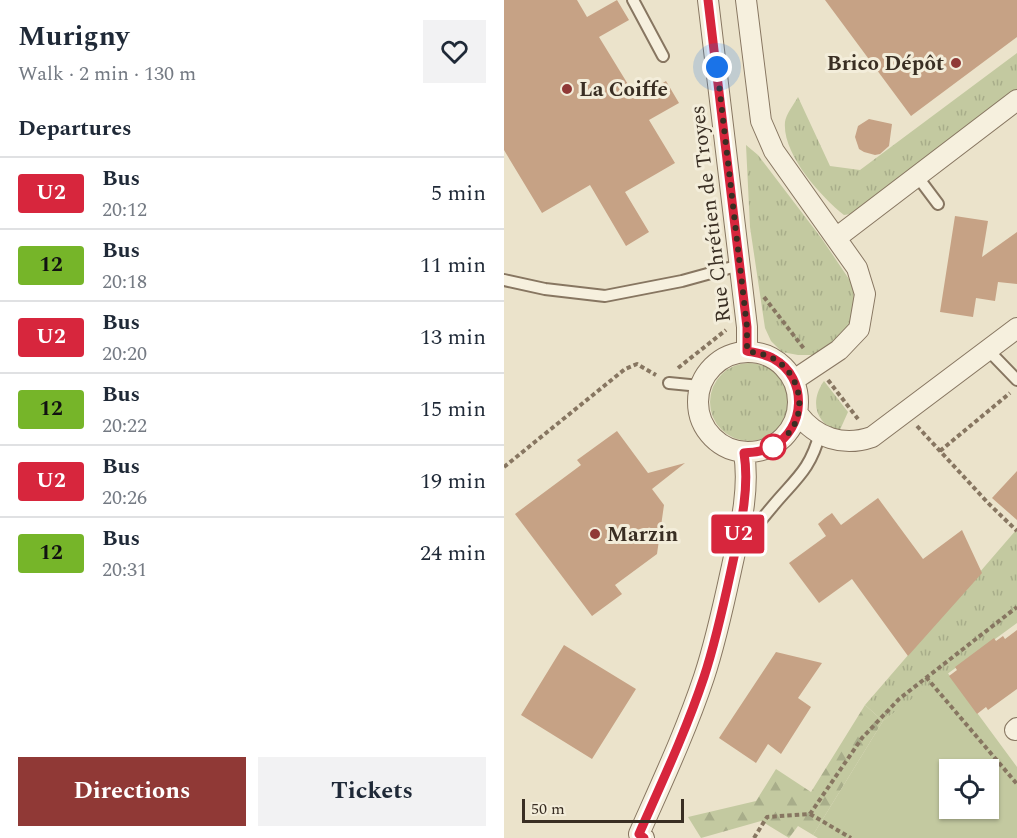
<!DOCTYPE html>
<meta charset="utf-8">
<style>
body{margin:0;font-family:Spectral,serif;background:#f2f2f3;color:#1f2937;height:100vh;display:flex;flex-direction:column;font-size:22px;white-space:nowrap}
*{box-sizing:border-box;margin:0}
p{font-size:20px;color:#747a83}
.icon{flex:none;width:33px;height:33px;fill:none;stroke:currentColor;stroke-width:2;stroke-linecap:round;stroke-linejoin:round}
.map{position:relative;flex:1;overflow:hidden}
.side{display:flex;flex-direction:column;background:#fff;width:504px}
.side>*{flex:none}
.badge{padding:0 12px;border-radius:4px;font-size:21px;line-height:39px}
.fabs{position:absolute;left:435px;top:759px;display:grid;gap:12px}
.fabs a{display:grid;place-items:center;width:60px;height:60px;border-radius:0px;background:#fff;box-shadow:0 2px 4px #0004;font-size:30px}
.scale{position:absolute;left:18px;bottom:15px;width:162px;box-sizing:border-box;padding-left:6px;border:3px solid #392e23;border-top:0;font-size:16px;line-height:21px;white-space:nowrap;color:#392e23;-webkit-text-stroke:4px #f3edda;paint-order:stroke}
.you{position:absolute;width:30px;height:30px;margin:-15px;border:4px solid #fff;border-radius:50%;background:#1a73e8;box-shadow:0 0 0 9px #1a73e833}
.map>.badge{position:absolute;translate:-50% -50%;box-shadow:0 0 0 3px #fff}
h2{padding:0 18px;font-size:22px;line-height:54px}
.round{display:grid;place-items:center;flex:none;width:63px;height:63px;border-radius:0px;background:#f2f2f3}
.summary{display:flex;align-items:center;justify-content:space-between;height:102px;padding:0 18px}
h1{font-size:28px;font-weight:700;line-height:45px}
.cta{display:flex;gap:12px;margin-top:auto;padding:12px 18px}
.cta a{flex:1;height:69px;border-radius:0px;background:#903936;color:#fff;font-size:24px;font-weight:700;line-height:69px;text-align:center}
.cta a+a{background:#f2f2f3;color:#1f2937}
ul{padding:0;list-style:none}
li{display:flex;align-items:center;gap:18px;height:72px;padding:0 18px;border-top:2px solid #e0e1e3}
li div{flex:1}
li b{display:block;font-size:22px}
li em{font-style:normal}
li .badge{min-width:66px;font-weight:700;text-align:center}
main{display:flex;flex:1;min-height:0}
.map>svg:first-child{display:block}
</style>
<main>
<section class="side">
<div class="summary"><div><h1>Murigny</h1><p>Walk · 2 min · 130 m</p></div><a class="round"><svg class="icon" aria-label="heart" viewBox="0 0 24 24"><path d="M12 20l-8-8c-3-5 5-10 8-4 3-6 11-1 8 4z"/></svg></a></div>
<h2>Departures</h2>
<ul>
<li><span class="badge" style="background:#d7263d;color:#fff">U2</span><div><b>Bus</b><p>20:12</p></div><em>5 min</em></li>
<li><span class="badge" style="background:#76b529;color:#111">12</span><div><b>Bus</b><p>20:18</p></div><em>11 min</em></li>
<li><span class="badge" style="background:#d7263d;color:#fff">U2</span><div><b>Bus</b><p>20:20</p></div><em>13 min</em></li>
<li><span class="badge" style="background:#76b529;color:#111">12</span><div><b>Bus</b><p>20:22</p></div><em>15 min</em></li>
<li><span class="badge" style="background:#d7263d;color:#fff">U2</span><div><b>Bus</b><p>20:26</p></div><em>19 min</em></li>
<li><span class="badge" style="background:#76b529;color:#111">12</span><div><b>Bus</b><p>20:31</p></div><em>24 min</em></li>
</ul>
<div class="cta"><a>Directions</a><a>Tickets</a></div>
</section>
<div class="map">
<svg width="513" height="838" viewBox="0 0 513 838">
<defs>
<pattern id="grass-tufts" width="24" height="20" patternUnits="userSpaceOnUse" patternTransform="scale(1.5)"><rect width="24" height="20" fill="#c3c9a0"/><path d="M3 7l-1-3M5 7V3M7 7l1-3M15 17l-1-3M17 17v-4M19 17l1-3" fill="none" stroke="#a8ad8a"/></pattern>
<pattern id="forest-firs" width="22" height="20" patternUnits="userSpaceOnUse" patternTransform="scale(1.5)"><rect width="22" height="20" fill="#c3c9a0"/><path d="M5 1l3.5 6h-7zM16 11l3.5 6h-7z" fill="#a8ad8a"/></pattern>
</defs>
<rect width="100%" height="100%" fill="#ebe3cb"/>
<!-- grass -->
<path fill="url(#grass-tufts)" d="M513,53V95L354,213L340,215C317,197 278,154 281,122C282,114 290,104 294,97L326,166L356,170Z
M242,145L254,155L318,239L349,285L351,317L331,343L312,355H294L278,352L267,341L261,328L246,227Z
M206 402a39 39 0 1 1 78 0a39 39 0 1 1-78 0Z
M320,381L344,412L335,432C312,424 305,402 320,381Z
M513,529V623L379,721L361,705Z"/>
<!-- forest -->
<path fill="url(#forest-firs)" d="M361,705L379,721L309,835L294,826L285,838L257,821L197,838L184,817L252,801L272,769L307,792Z"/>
<!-- park -->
<path fill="#c3c9a0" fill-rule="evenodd" d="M443,672L513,767V838H314L309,835L379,721ZM446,770H484V808H446Z"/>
<!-- building -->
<path fill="#c6a285" d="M0,0H73L83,17L113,0L125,20L95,37L133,99L162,81L175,103L145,120L171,163L121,192L145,232L122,246L86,185L38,213L0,150Z
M321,0H513V37L407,116Z
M365,119L388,124L385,146L376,154L371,155L360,152L355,149L351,137L354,126Z
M451,216L484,221L478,257L513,232V284L494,282L491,301L472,298L469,317L436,312Z
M113,431L144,473L181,463L148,489L160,505L153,554L111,585L118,594L88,616L11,514L77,465L73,460Z
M513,471V520L488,498Z
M374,498L419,559L458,530L478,573L404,656L348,579L315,603L285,563L322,536L314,524L321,518L328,513L337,525Z
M513,630V689L484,710L482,707L473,714L445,676L453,670L451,667L490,638L492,641L499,636L501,639Z
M60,645L132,689L88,759L17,715Z
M272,652L318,663L294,698L307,707L277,754L264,744L252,763L215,738Z"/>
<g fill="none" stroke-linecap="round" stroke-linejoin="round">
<defs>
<path id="lane" d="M129,0L159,56
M413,176L434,204
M0,280L41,289L101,296L178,281L236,265
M484,350L513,380
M165,383L196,386
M235,547C246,534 257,520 268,507C291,479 306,471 316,433"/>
<path id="street" d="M204,0L243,327V351
M242,0L257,121L270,151L353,268L361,294L355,329L335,350L290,380
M332,238L513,100
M194 402a50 50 0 1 1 100 0a50 50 0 1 1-100 0Z
M294,414C312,438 339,447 368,437L513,328
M511,730L513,728
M140,838L135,834C158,782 182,731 200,677C212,641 220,603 228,566C236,529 246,490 240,453"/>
</defs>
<!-- lane casing -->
<use href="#lane" stroke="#877661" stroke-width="14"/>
<!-- street casing -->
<use href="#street" stroke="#877661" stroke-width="22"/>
<!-- path -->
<path stroke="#877661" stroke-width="4" stroke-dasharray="4.5 3" stroke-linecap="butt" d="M260,297L301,350
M174,368L222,330
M324,380L354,419
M413,426L484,503L513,531
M436,451L506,393
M0,467L121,369L133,364L152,375
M422,677L513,784
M306,814L347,838
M250,838L263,817L306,814L358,738L395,699L513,607"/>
<!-- lane -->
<use href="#lane" stroke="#f6f0de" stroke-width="10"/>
<!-- street -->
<use href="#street" stroke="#f6f0de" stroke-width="20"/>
</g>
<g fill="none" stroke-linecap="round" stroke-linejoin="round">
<defs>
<path id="line" d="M140,838L135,834C158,782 182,731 200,677C212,641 220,603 228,566C236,529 246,490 240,453C250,452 259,452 268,447C302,429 304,378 270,359C262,354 253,353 243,351V327L204,0"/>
</defs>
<!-- line casing -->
<use href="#line" stroke="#fff" stroke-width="14"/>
<!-- line -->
<use href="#line" stroke="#d7263d" stroke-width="9"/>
<!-- walk -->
<path stroke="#392e23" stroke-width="6" stroke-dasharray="0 10.8" d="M213,67L243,327V351C253,353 262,354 270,359C294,373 303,405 288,429C283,436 273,443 269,447"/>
</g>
<!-- markers -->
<g fill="#903936" stroke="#f3edda" stroke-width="2">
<circle cx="452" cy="63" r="6"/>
<circle cx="63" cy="89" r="6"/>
<circle cx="91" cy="534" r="6"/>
</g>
<circle fill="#fff" stroke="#d7263d" stroke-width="3" cx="269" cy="447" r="12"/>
<g text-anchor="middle" stroke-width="6" stroke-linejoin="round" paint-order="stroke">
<!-- poi labels -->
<g font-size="21" font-weight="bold" fill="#392e23" stroke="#f3edda" text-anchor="start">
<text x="440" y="70" text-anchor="end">Brico Dépôt</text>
<text x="75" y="96">La Coiffe</text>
<text x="103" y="541">Marzin</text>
</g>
<!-- street labels -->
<g font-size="21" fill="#392e23" stroke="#f3edda">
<text transform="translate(206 214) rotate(-97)" y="7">Rue Chrétien de Troyes</text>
</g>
</g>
</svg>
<div class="fabs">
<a><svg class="icon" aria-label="locate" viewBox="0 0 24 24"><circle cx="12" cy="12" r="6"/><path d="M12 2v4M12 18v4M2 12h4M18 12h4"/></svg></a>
</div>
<div class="scale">50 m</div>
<div class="you" style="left:213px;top:67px"></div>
<b class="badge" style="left:234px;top:534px;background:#d7263d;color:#fff">U2</b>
</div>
</main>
